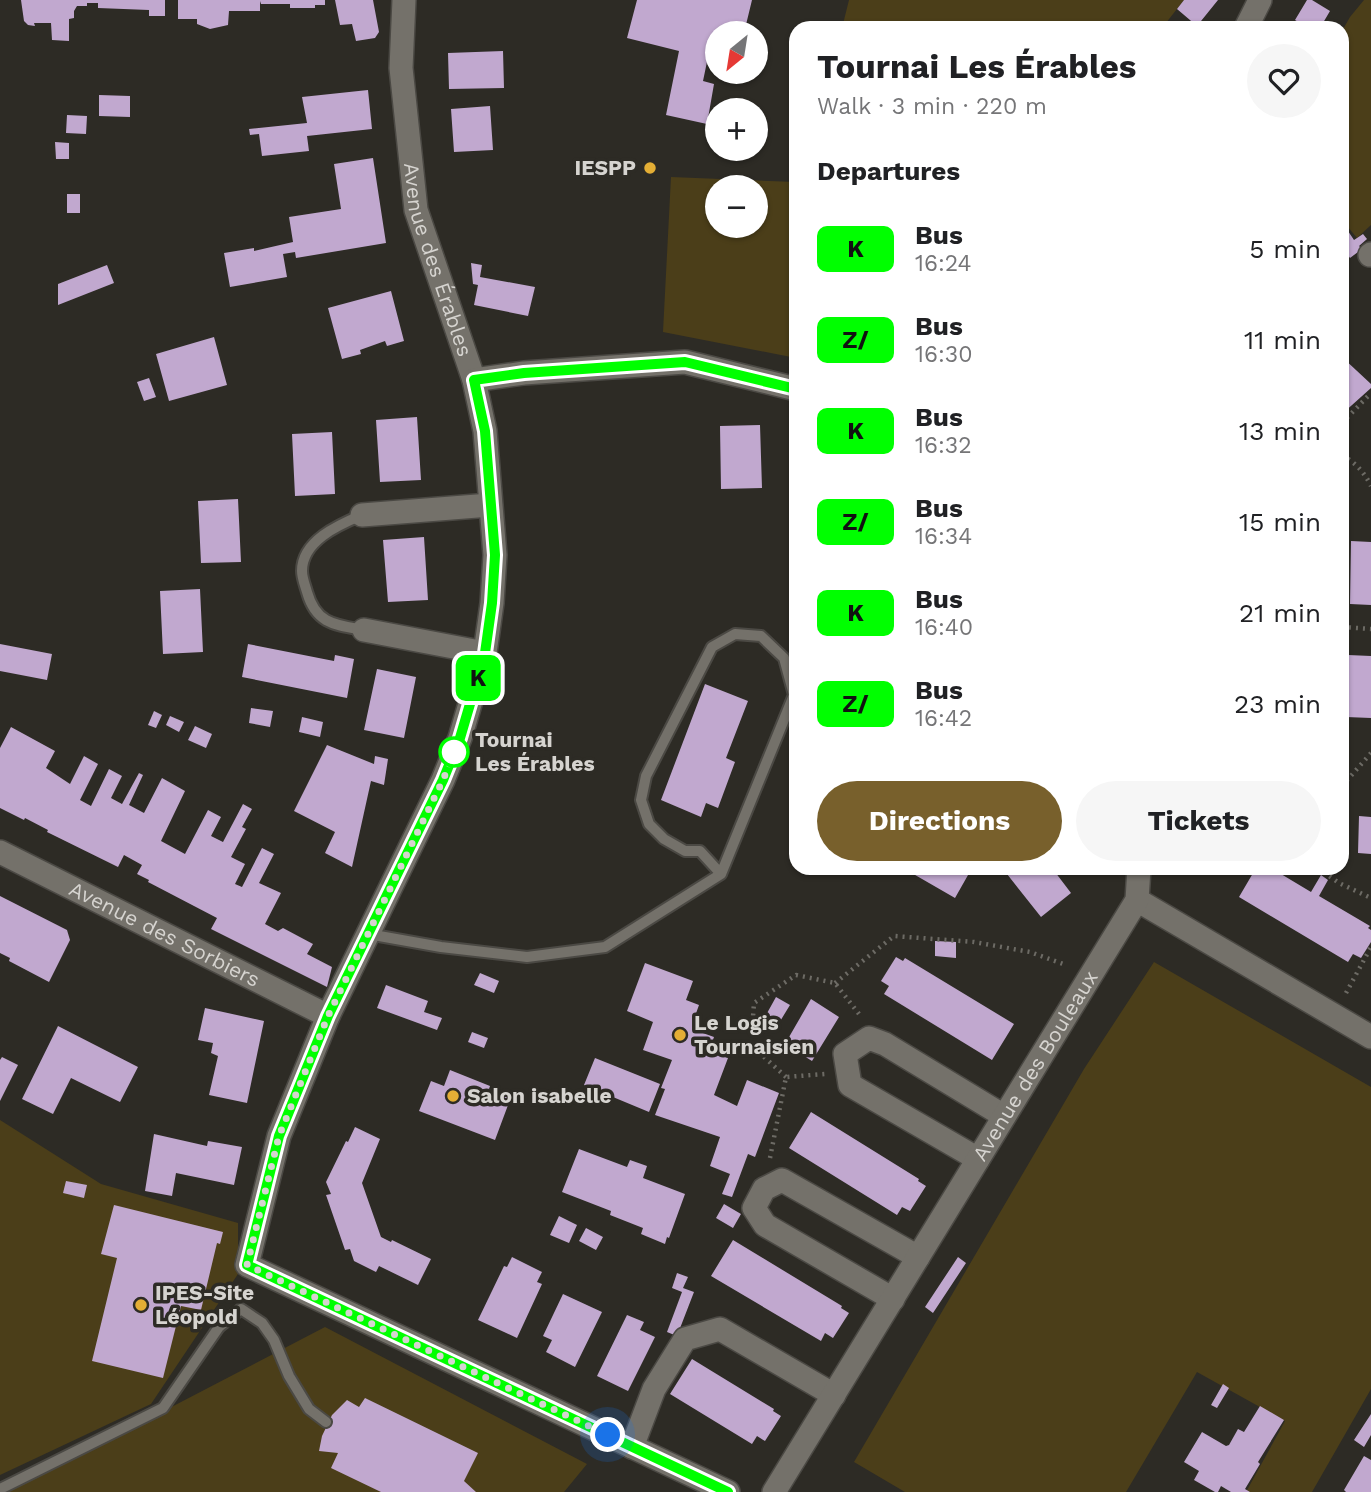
<!DOCTYPE html>
<meta charset="utf-8">
<style>
body{margin:0;font-family:"Work Sans",sans-serif;background:#f6f6f6;color:#202124;height:100vh;display:flex;flex-direction:column;font-size:26px;white-space:nowrap}
*{box-sizing:border-box;margin:0}
p{font-size:23px;color:#757577}
.icon{flex:none;width:38px;height:38px;fill:none;stroke:currentColor;stroke-width:2;stroke-linecap:round;stroke-linejoin:round}
.map{position:relative;flex:1;overflow:hidden}
.details{position:absolute;left:789px;top:21px;width:560px;height:854px;display:flex;flex-direction:column;background:#fff;border-radius:21px;box-shadow:0 2px 5px #0004}
.details>*{flex:none}
.badge{padding:0 14px;border-radius:10px;font-size:24px;line-height:46px}
.needle{width:46px;rotate:210deg}
.fabs{position:absolute;left:705px;top:21px;display:grid;gap:14px}
.fabs a{display:grid;place-items:center;width:63px;height:63px;border-radius:50%;background:#fff;box-shadow:0 2px 5px #0004;font-size:35px}
.you{position:absolute;width:35px;height:35px;margin:-18px;border:5px solid #fff;border-radius:50%;background:#1a73e8;box-shadow:0 0 0 10px #1a73e833}
.map>.badge{position:absolute;translate:-50% -50%;box-shadow:0 0 0 4px #fff}
h2{padding:0 28px;font-size:26px;line-height:63px}
.round{display:grid;place-items:center;flex:none;width:74px;height:74px;border-radius:37px;background:#f6f6f6}
.summary{display:flex;align-items:center;justify-content:space-between;height:119px;padding:0 28px}
h1{font-size:33px;font-weight:700;line-height:52px}
.button{display:flex;gap:14px;margin-top:auto;padding:14px 28px}
.button a{flex:1;height:80px;border-radius:42px;background:#78602c;color:#fff;font-size:28px;font-weight:700;line-height:80px;text-align:center}
.button a+a{background:#f6f6f6;color:#202124}
ul{padding:0;list-style:none}
li{display:flex;align-items:center;gap:21px;height:91px;padding:0 28px}
li div{flex:1}
li b{display:block;font-size:26px}
li em{font-style:normal}
li .badge{min-width:77px;font-weight:700;text-align:center}
.map>svg:first-child{display:block}
</style>
<div class="map">
<svg width="1371" height="1492" viewBox="0 0 1371 1492">
<rect width="100%" height="100%" fill="#2d2b25"/>
<!-- green -->
<path fill="#4b3e19" fill-rule="evenodd" d="M849,0H1184L1162,28H842Z
M1364,0H1371V225L1357,238L1342,220V31L1350,17Z
M671,177L796,182V358L663,332ZM756,187V226H718V187Z
M1154,962L1371,1087V1389L1312,1492H1246L1285,1421L1197,1372L1126,1492H905L854,1462L1084,1069Z
M0,1120L101,1184L238,1223V1274L151,1404L0,1475Z
M325,1327L587,1464L564,1492H8Z"/>
<!-- building -->
<path fill="#c1a8cf" d="M21,0H165V16H149V10L98,8V3H87V6H77L74,11V18L69,19V41L52,40L51,23H34L35,26L28,25L24,21Z
M178,0H325V5H315V8H290V4H261L260,1V11H229L228,25L210,29L197,24V19H178Z
M335,0H373L379,32L375,38L356,41L352,24L340,25Z
M637,0H752L744,33H718V59L708,57L703,81L714,84L707,124L666,115L679,51L627,38Z
M1184,0H1218L1197,26L1177,9Z
M1307,0H1312L1330,11L1320,28H1308L1295,20Z
M503,51L504,88L449,89L448,53Z
M368,90L372,129L307,136L309,151L262,156L259,134L250,135L249,129L307,123L302,97Z
M99,95L130,96V117L99,116Z
M490,106L493,150L454,152L451,109Z
M67,115L87,116L86,134L66,133Z
M55,142L69,143V159H56Z
M373,158L386,243L296,258L295,252L283,254L287,277L230,287L224,253L254,248V251L293,242L289,217L341,209L334,164Z
M67,194H80V213H67Z
M1342,222L1354,240L1363,234L1367,239L1359,246L1362,249L1350,258L1342,247Z
M471,263L482,265L480,277L535,287L528,316L474,305L478,285L473,284Z
M107,265L114,283L58,305V284Z
M391,291L404,341L387,346L385,341L360,350L361,354L342,359L328,308Z
M214,337L227,385L169,401L156,354Z
M1342,357L1371,384V388L1342,414Z
M149,378L156,397L144,401L137,382Z
M417,417L421,480L380,482L376,420Z
M760,425L762,488L721,489L720,426Z
M332,432L335,494L295,496L292,434Z
M238,499L241,562L201,563L198,501Z
M424,537L428,600L388,602L383,540Z
M1351,541L1371,542V605L1350,604Z
M200,589L203,652L163,654L160,591Z
M0,644L52,654L47,680L0,671Z
M248,644L334,661L335,655L354,659L347,698L242,677Z
M1348,655L1371,656V718L1346,717Z
M377,669L416,677L404,738L364,730Z
M705,684L748,701L726,758L735,762L718,808L706,803L701,817L661,800Z
M251,708L273,711L270,727L249,723Z
M154,711L162,715L156,728L148,725Z
M170,716L184,722L179,732L166,725Z
M302,717L323,722L320,737L299,732Z
M195,726L212,734L206,748L188,740Z
M11,727L55,751L46,768L70,784L84,756L98,764L80,800L91,806L109,769L122,776L111,798L122,804L139,773L143,775L129,805L144,813L162,778L185,791L161,841L185,854L208,810L221,817L211,836L223,842L243,804L252,809L242,827L246,829L231,857L245,864L235,884L242,887L262,848L274,854L259,883L281,893L265,924L278,931L283,928L313,944L307,954L332,967L327,987L211,929L217,918L148,882L149,880L137,874L142,865L124,855L118,867L47,832L48,830L25,818L24,820L0,808V748Z
M327,745L374,764L375,756L388,759L384,785L371,781L352,867L325,853L335,832L294,811Z
M1359,816L1371,817V854L1358,853Z
M903,868H972L955,898Z
M1015,868H1052L1071,893L1041,917L1007,874Z
M1256,868H1271L1311,892L1321,875L1328,880L1319,896L1370,926L1368,928L1371,930V942L1361,958L1353,954L1348,962L1239,897Z
M0,896L67,930L70,940L49,982L9,961L10,958L0,953Z
M935,941L956,942V958L935,956Z
M896,957L903,961L905,958L1014,1024L992,1060L884,994L889,986L881,981Z
M645,963L693,981L686,1000L699,1005L694,1019L700,1032L714,1037L709,1051L728,1058L714,1095L737,1106L747,1080L779,1093L755,1157L748,1154L732,1197L722,1194L730,1174L710,1166L720,1137L655,1115L665,1089L661,1088L672,1060L643,1050L653,1022L627,1011Z
M480,973L499,981L494,993L474,985Z
M386,985L428,1001L424,1012L442,1018L437,1030L377,1008Z
M776,997L790,1005L779,1023L766,1015Z
M811,999L839,1017L812,1061L785,1044Z
M205,1008L264,1021L247,1103L209,1095L218,1056L211,1053L213,1043L198,1040Z
M58,1026L138,1067L120,1102L71,1078L53,1114L22,1099Z
M472,1032L488,1038L484,1048L468,1042Z
M2,1057L18,1065L0,1101V1060Z
M595,1058L660,1084L649,1112L584,1085Z
M450,1070L490,1086L489,1089L511,1097L495,1140L419,1111L431,1081L444,1086Z
M811,1112L919,1179L918,1181L926,1186L910,1211L902,1207L897,1215L789,1148Z
M355,1127L380,1139L362,1183L381,1237L391,1242L392,1240L431,1259L418,1285L379,1266L376,1272L354,1261L350,1249L345,1250L326,1195L331,1194L326,1182L346,1141L348,1142Z
M154,1134L207,1146L208,1141L242,1147L234,1185L176,1173L172,1196L145,1191Z
M579,1149L627,1167L630,1160L647,1166L643,1178L685,1194L669,1238L667,1237L665,1244L641,1234L643,1228L610,1215L611,1211L562,1192Z
M66,1181L87,1185L84,1198L63,1193Z
M724,1204L741,1214L733,1228L716,1218Z
M114,1205L223,1232L220,1244L217,1243L201,1310L181,1306L163,1378L92,1361L117,1258L101,1254Z
M559,1216L577,1225L569,1243L550,1235Z
M586,1228L603,1237L596,1250L579,1241Z
M733,1240L842,1306L841,1308L849,1313L833,1338L825,1333L821,1341L711,1276Z
M512,1257L542,1272L537,1282L542,1284L517,1338L478,1320L504,1266L507,1267Z
M958,1257L966,1263L933,1313L925,1307Z
M677,1273L688,1277L683,1288L694,1292L677,1336L667,1332L682,1292L672,1288Z
M563,1294L602,1312L575,1367L546,1352L552,1340L543,1336Z
M627,1315L644,1322L640,1330L655,1337L628,1391L597,1376Z
M692,1359L774,1409L773,1411L781,1416L765,1441L757,1436L752,1444L670,1394Z
M1223,1384L1229,1388L1217,1408L1211,1405Z
M365,1398L478,1453L464,1481L476,1492H381L331,1468L338,1453L319,1451L322,1436L332,1415L347,1400L359,1407Z
M1260,1406L1284,1420L1258,1462L1260,1464L1245,1489L1250,1492H1231L1221,1486L1218,1492H1215L1194,1480L1199,1471L1184,1462L1202,1432L1226,1446L1229,1445L1238,1429L1244,1432Z
M1371,1414V1435L1364,1447L1354,1440Z
M1364,1456L1371,1460V1492H1346L1344,1490Z"/>
<g fill="none" stroke-linecap="round" stroke-linejoin="round">
<defs>
<path id="lane" d="M362,515C338,525 302,541 302,571C302,578 305,585 307,592C316,624 335,625 364,630
M368,934L441,947L527,957L605,947L721,874L794,695L784,658L761,636L735,634L712,647L646,776L641,800L649,824L664,839L685,851H700L721,874
M0,1489L163,1408L219,1327L241,1309L262,1323L274,1340L289,1376L309,1409L326,1422"/>
<g id="street">
<path id="s1" d="M404,0L401,68L416,210L474,380L485,431L495,555L492,603L485,653L460,738L443,780L328,1016L279,1136L247,1265L728,1492"/>
<path d="M1246,28L1260,0"/>
<path d="M1370,255L1371,254"/>
<path d="M474,380L524,373L685,362L796,389"/>
<path d="M362,515L490,505"/>
<path d="M364,630L485,653"/>
<path id="s2" d="M0,852L328,1016"/>
<path d="M1137,900L1371,1037"/>
<path d="M978,1159L850,1085L845,1054L869,1038L885,1044L1004,1116"/>
<path d="M893,1299L765,1225L754,1208L764,1189L782,1180L918,1257"/>
<path d="M632,1447L654,1389L685,1339L720,1329L834,1395"/>
<path id="s3" d="M774,1492L1137,900L1139,868"/>
</g>
</defs>
<!-- lane casing -->
<use href="#lane" stroke="#4b4944" stroke-width="14"/>
<!-- street casing -->
<use href="#street" stroke="#4b4944" stroke-width="26"/>
<!-- path -->
<path stroke="#6d6b65" stroke-width="4.5" stroke-dasharray="2 5" stroke-linecap="butt" d="M1342,423L1371,393
M1342,455C1356,463 1364,472 1371,486
M1342,627L1371,629
M1342,786L1371,753
M1318,868L1339,883L1371,898
M835,983L894,936L974,942L1030,952L1066,965
M1346,993L1371,947
M786,1077L751,1045L754,1003L796,975L835,983L859,1014
M770,1158L786,1077L825,1074"/>
<!-- lane -->
<use href="#lane" stroke="#74716a" stroke-width="10"/>
<!-- street -->
<use href="#street" stroke="#74716a" stroke-width="23"/>
</g>
<g fill="none" stroke-linecap="round" stroke-linejoin="round">
<defs>
<path id="line" d="M728,1492L247,1265L279,1136L328,1016L443,780L460,738L485,653L492,603L495,555L485,431L474,380L524,373L685,362L796,389"/>
</defs>
<!-- line casing -->
<use href="#line" stroke="#fff" stroke-width="16"/>
<!-- line -->
<use href="#line" stroke="#0f0" stroke-width="10"/>
<!-- walk -->
<path stroke="#d6d4d0" stroke-width="7" stroke-dasharray="0 12.6" d="M454,752L443,780L328,1016L279,1136L247,1265L608,1435"/>
</g>
<!-- markers -->
<g fill="#e4ae35" stroke="#2d2b25" stroke-width="2.5">
<circle cx="650" cy="168" r="7"/>
<circle cx="680" cy="1035" r="7"/>
<circle cx="453" cy="1096" r="7"/>
<circle cx="141" cy="1305" r="7"/>
</g>
<circle fill="#fff" stroke="#0f0" stroke-width="3.5" cx="454" cy="752" r="14"/>
<g text-anchor="middle" stroke-width="7" stroke-linejoin="round" paint-order="stroke">
<!-- poi labels -->
<g font-size="21" font-weight="bold" fill="#d6d4d0" stroke="#2d2b25" text-anchor="start">
<text x="636" y="175" text-anchor="end">IESPP</text>
<text x="694" y="1030">Le Logis<tspan x="694" dy="24">Tournaisien</tspan></text>
<text x="467" y="1103">Salon isabelle</text>
<text x="155" y="1300">IPES-Site<tspan x="155" dy="24">Léopold</tspan></text>
</g>
<!-- street labels -->
<g font-size="21" fill="#d6d4d0" stroke="#2d2b25">
<text dy="7" stroke="none"><textPath href="#s1" startOffset="264">Avenue des Érables</textPath></text>
<text dy="7" stroke="none"><textPath href="#s2" startOffset="184">Avenue des Sorbiers</textPath></text>
<text dy="7" stroke="none"><textPath href="#s3" startOffset="500">Avenue des Bouleaux</textPath></text>
</g>
<!-- stop labels -->
<g font-size="21" font-weight="bold" fill="#d6d4d0" stroke="#2d2b25" text-anchor="start">
<text x="475" y="747">Tournai<tspan x="475" dy="24">Les Érables</tspan></text>
</g>
</g>
</svg>
<div class="fabs">
<a><svg class="needle" viewBox="-14 -14 28 28"><path d="M0-13l5 13h-10z" fill="#e53935"/><path d="M0 13l5-13h-10z" fill="#757577"/></svg></a>
<a>+</a>
<a>−</a>
</div>
<div class="you" style="left:608px;top:1435px"></div>
<b class="badge" style="left:478px;top:678px;background:#0f0;color:#111">K</b>
<section class="details">
<div class="summary"><div><h1>Tournai Les Érables</h1><p>Walk · 3 min · 220 m</p></div><a class="round"><svg class="icon" aria-label="heart" viewBox="0 0 24 24"><path d="M12 20l-8-8c-3-5 5-10 8-4 3-6 11-1 8 4z"/></svg></a></div>
<h2>Departures</h2>
<ul>
<li><span class="badge" style="background:#0f0;color:#111">K</span><div><b>Bus</b><p>16:24</p></div><em>5 min</em></li>
<li><span class="badge" style="background:#0f0;color:#111">Z/</span><div><b>Bus</b><p>16:30</p></div><em>11 min</em></li>
<li><span class="badge" style="background:#0f0;color:#111">K</span><div><b>Bus</b><p>16:32</p></div><em>13 min</em></li>
<li><span class="badge" style="background:#0f0;color:#111">Z/</span><div><b>Bus</b><p>16:34</p></div><em>15 min</em></li>
<li><span class="badge" style="background:#0f0;color:#111">K</span><div><b>Bus</b><p>16:40</p></div><em>21 min</em></li>
<li><span class="badge" style="background:#0f0;color:#111">Z/</span><div><b>Bus</b><p>16:42</p></div><em>23 min</em></li>
</ul>
<div class="button"><a>Directions</a><a>Tickets</a></div>
</section>
</div>
